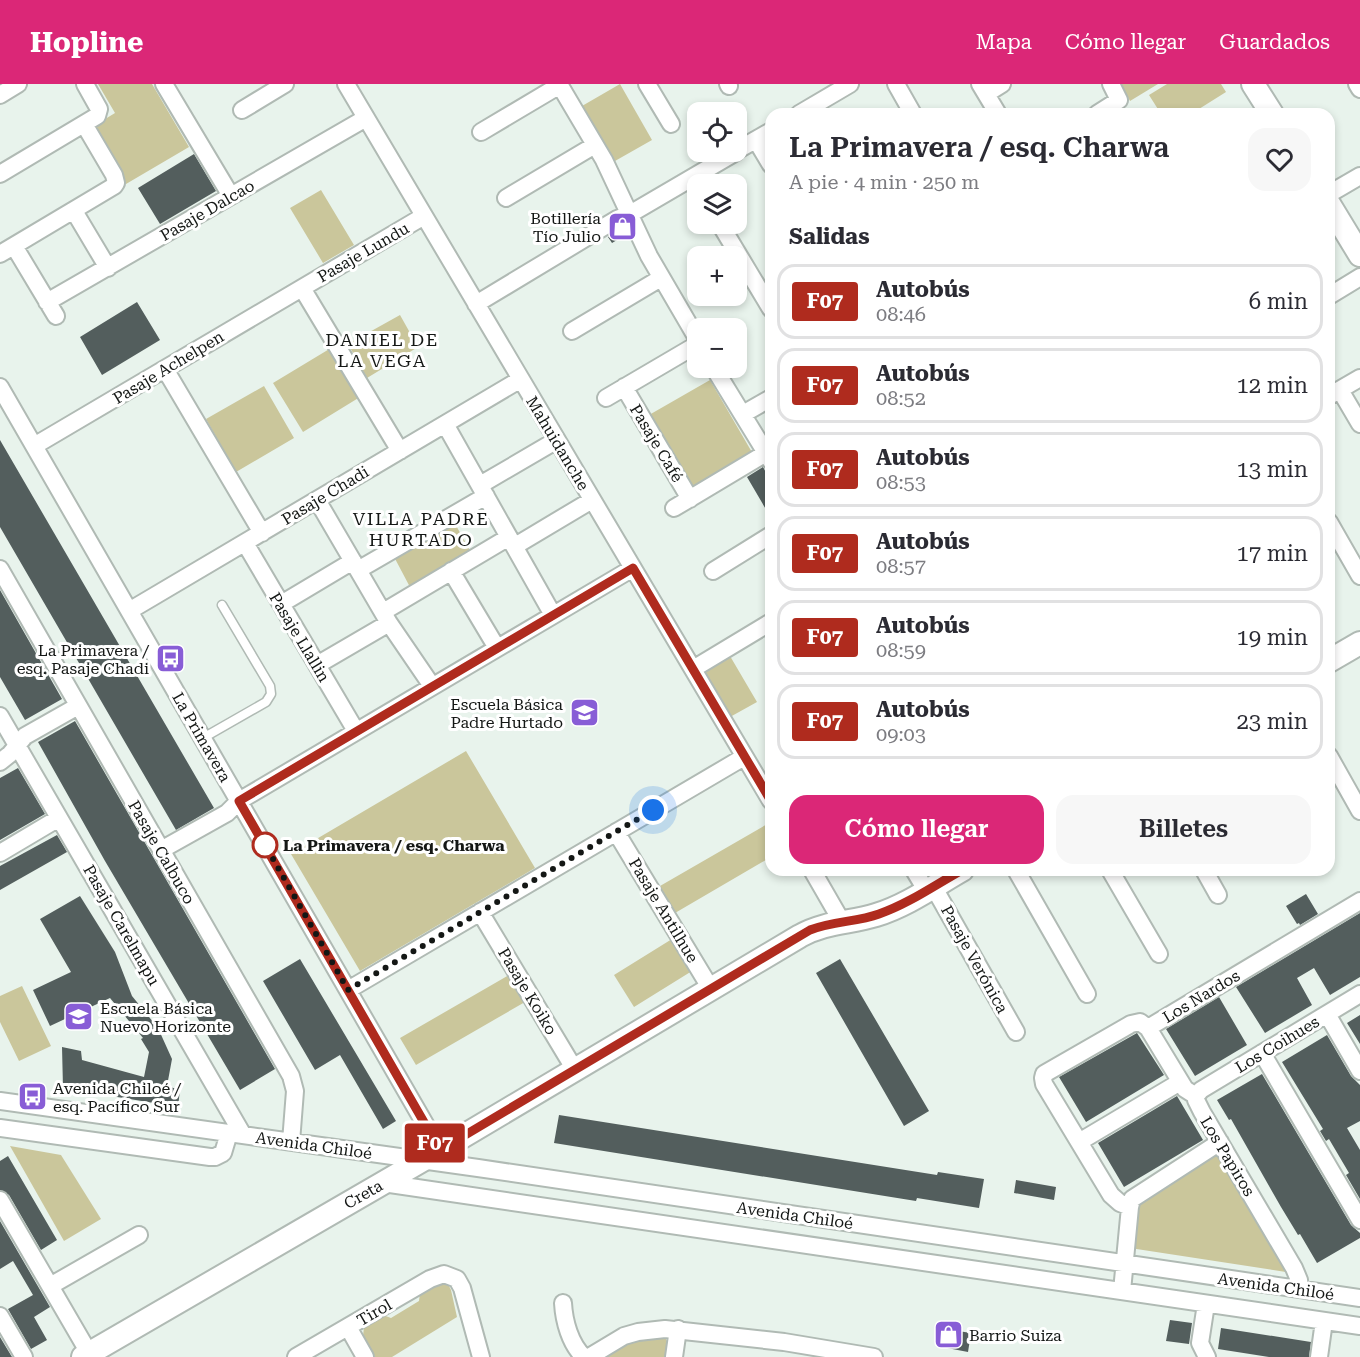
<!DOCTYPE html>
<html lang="es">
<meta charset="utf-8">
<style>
body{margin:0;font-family:"Roboto Serif",serif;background:#f7f7f7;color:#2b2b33;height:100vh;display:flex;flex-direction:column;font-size:22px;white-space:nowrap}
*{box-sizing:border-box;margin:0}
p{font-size:20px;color:#7c7c81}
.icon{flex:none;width:33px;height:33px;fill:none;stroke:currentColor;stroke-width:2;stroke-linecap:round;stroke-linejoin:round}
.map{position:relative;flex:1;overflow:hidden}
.panel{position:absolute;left:765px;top:24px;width:570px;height:768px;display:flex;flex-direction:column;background:#fff;border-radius:18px;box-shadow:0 3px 9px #0003}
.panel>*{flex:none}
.badge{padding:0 12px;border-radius:4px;font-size:21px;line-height:39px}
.tools{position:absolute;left:687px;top:18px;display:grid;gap:12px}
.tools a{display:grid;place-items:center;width:60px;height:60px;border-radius:12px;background:#fff;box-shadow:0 3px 9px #0003;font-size:30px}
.you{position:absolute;width:30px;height:30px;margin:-15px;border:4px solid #fff;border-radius:50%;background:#1a73e8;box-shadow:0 0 0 9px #1a73e833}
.map>.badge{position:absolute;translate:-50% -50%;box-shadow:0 0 0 3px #fff}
h2{padding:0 24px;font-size:22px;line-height:54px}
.round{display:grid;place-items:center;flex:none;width:63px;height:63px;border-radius:18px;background:#f7f7f7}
.headline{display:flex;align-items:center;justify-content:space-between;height:102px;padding:0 24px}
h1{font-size:28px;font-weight:600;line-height:45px}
.button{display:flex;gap:12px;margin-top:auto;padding:12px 24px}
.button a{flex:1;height:69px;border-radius:18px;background:#db2777;color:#fff;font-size:24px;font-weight:600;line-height:69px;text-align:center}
.button a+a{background:#f7f7f7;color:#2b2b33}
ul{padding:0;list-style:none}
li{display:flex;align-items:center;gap:18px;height:75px;margin:0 12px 9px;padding:0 12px;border:3px solid #e1e1e2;border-radius:18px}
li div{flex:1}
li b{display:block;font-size:22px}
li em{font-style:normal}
li .badge{min-width:66px;font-weight:700;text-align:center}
header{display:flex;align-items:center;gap:36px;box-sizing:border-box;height:84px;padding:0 30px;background:#db2777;color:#fff}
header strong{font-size:28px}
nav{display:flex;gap:33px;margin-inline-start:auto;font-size:21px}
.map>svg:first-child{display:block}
</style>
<header>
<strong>Hopline</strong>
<nav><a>Mapa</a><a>Cómo llegar</a><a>Guardados</a></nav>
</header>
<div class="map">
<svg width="1360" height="1273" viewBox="0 0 1360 1273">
<rect width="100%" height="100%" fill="#e8f3ec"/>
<!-- green -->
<path fill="#cac69b" d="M98,0H152L189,63L126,100L92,43L115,29Z
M620,0L652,56L615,77L582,22Z
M1121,0H1158L1130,17Z
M1167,0H1221L1226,8L1191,30H1161L1149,11Z
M321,106L354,161L323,179L290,124Z
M400,231L418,263L367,294L348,260Z
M331,264L360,313L303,348L273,299Z
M710,296L753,370L692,408L649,331Z
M264,302L294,354L236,388L206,335Z
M453,436L473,472L411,505L392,469Z
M730,572L757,618L730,633L702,588Z
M466,667L535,784L360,887L291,770Z
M769,739L771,743V773L675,829L660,802Z
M672,855L692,887L634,923L614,891Z
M509,891L525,918L416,981L400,954Z
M22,902L51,962L19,977L0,938V912Z
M10,1062L61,1071L101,1135L64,1157Z
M1216,1068L1286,1188L1130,1164L1137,1117Z
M442,1199L449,1202L451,1206L457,1233L392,1273H375L363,1252L364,1243L383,1231L391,1234L419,1217L420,1209L433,1201Z
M665,1252L668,1260L667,1273H600L635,1256Z"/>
<!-- building -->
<path fill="#535e5d" d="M194,70L216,107L160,140L138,104Z
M624,144L627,150L612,159L608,153Z
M137,218L160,256L102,291L80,253Z
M0,356L214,724L176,746L0,443Z
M763,383L771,398V434L747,393Z
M0,506L62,615L25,636L0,593Z
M75,637L275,985L240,1006L105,777L38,658Z
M18,684L45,730L0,756V694Z
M57,751L67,768L0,806V782Z
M1306,810L1318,830L1300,841L1299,839L1297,840L1286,822Z
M80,812L115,868L132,912L158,944L172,975L167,1002L180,1006L178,1023L63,1004L62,963L81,967L82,976L144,993L149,968L141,955L143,954L110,914L50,942L33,906L71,888L40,835Z
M1360,829V893L1330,911L1314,884L1297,894L1312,921L1265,949L1236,903Z
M300,875L396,1037L383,1045L340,971L315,986L263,897Z
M840,875L929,1027L904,1042L816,889Z
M1219,913L1247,961L1195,992L1166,945Z
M1360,931V960L1347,939Z
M1137,949L1164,991L1086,1038L1059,993Z
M1327,951L1351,992L1360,1001V1037L1347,1044L1360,1066V1115L1346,1091L1349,1089L1329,1055L1326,1057L1320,1047L1323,1045L1282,978Z
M1262,990L1351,1141L1360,1149V1154L1317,1179L1300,1150L1298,1151L1281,1123L1231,1035L1229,1036L1217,1016Z
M1177,1012L1203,1056L1124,1103L1098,1059Z
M559,1031L937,1091L938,1088L984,1095L979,1124L917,1114L916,1117L554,1059Z
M8,1072L57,1156L41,1166L9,1111L0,1106V1077Z
M1016,1096L1056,1103L1054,1116L1014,1109Z
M0,1137L50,1223L34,1233L47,1256L31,1265L8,1225L33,1211L13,1177L0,1185Z
M1170,1236L1192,1239L1189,1260L1166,1257Z
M1221,1244L1311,1258L1309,1273H1269L1218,1265Z
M945,1245L971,1249L968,1268L942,1263Z
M0,1253L12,1273H0Z"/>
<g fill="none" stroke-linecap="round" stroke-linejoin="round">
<defs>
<path id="lane" d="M203,654L266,618L271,610L270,602L222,521"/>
<path id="street" d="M164,0L231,112
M346,0L771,717
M559,0L604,76L649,172L698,256
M647,0L671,40
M728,0L729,2
M896,0L913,30
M980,0L998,30
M1357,0L1360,5
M986,10L1002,0
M0,11L18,0
M242,26L285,0
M799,30L850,0
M1097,30L1119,16L1111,0
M481,48L560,1
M756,56L771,81
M736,67L771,47
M0,90L97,32L99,25L85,0
M1329,110L1360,92
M506,114L595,61
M74,127L108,184
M720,140L771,225
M14,162L56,232
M0,170L114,102L116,99L114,91L84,40
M302,204L400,367
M1329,212L1360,193
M47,218L366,34
M476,220L617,135L630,130L736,68
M572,247L661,194
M714,284L771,377
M165,285L262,449
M0,303L440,1066
M624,303L690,415
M1340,306L1360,340
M1329,312L1360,294
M606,314L698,260
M743,330L771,314
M445,340L553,531
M34,362L424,132
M480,401L557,356
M317,416L389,539L432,602
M674,424L766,369
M1329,438L1360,492
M245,459L356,647
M515,462L592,416
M0,485L291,992L295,1007L291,1058
M358,486L486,412
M451,487L497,564
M713,487L771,451
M281,520L353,477
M129,527L521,295
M383,528L509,453
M317,581L389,539
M693,585L771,538
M0,632L243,1051
M1329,672L1360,727
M0,678L10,670L25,652L78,622
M616,748L711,905
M161,766L227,729L239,717L633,484
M0,769L59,734
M812,786L842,838
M914,786L926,806
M1016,786L1087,910
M1110,786L1159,870
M1204,786L1218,811
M933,802L1016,948
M480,828L575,986
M348,906L744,673
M1327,930L1360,987
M1148,944L1360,817
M1262,969L1360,1136
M1196,1012V1016L1202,1028L1294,1184L1299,1196L1300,1205
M1196,1012L1201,1006L1360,910
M0,1017L478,1084L1360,1214
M0,1044L210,1073H215L223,1069L229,1049
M1079,1058L1180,998
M383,1099L1360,1242
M0,1116L89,1269
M1130,1123L1120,1119L1111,1111L1044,1000L1043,994L1044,990L1131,940L1140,938L1148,944L1185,1005L1196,1012
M50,1202L139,1151
M1122,1207L1130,1123L1132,1115L1220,1058
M563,1219C564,1237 570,1260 584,1273
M1206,1220L1200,1259L1207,1273
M0,1232L24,1273
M348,1243L365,1273
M296,1273L430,1195L444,1190L457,1195L462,1204L481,1273
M589,1273L624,1252L638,1248L665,1245L784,1258L874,1273
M674,1273L678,1245
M1319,1273L1324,1237"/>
<path id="secondary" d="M1253,0L1272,30
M1329,120L1360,171
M1329,577L1360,559
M83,1273L440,1066L800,852C825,838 850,839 876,831C906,822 934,802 962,786"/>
</defs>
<!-- lane casing -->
<use href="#lane" stroke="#b0bab4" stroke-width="11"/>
<!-- street casing -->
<use href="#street" stroke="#b0bab4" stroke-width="20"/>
<!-- secondary casing -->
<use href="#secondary" stroke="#b0bab4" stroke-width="26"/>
<!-- lane -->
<use href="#lane" stroke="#fff" stroke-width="8"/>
<!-- street -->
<use href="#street" stroke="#fff" stroke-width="16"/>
<!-- secondary -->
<use href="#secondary" stroke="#fff" stroke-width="22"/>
</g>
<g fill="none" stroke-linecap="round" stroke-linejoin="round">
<defs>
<path id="line" d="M771,717L633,484L239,717L440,1066L810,846C833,837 857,838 879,830C908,820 935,801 962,786"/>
</defs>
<!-- line casing -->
<use href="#line" stroke="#fff" stroke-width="14"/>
<!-- line -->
<use href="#line" stroke="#af2b1e" stroke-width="9"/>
<!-- walk -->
<path stroke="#141715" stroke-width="6" stroke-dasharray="0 10.8" d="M265,761L261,754L348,906L653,726"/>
</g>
<!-- icons -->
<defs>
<symbol id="shop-square" viewBox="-11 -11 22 22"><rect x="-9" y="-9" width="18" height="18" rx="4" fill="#885dd6" stroke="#fff"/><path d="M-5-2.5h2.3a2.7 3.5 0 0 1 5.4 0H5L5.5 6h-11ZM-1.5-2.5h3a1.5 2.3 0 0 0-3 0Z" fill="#fff"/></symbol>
<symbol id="bus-square" viewBox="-11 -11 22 22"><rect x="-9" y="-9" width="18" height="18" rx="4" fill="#885dd6" stroke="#fff"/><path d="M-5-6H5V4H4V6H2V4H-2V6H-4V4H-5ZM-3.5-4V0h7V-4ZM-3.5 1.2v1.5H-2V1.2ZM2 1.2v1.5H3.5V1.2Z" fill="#fff"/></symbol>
<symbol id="school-square" viewBox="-11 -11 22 22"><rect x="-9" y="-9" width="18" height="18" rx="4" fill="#885dd6" stroke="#fff"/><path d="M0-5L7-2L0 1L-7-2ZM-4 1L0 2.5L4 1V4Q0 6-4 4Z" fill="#fff"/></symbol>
</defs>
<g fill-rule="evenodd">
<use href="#shop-square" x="606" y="126" width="33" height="33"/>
<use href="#bus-square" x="154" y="558" width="33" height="33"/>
<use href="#school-square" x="568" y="612" width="33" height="33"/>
<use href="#school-square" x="62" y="916" width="33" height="33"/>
<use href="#bus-square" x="16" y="996" width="33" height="33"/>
<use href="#shop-square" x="932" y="1234" width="33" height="33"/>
</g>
<!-- markers -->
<circle fill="#fff" stroke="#af2b1e" stroke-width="3" cx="265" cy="761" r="12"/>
<g text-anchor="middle" stroke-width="6" stroke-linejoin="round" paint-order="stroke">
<!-- street labels -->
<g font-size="16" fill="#141715" stroke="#fff">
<text transform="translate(207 126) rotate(-30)" y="6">Pasaje Dalcao</text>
<text transform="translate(363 168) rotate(-30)" y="6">Pasaje Lundu</text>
<text transform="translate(168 283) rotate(-31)" y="6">Pasaje Achelpen</text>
<text transform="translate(558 359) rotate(59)" y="6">Mahuidanche</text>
<text transform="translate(657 359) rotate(59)" y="6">Pasaje Café</text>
<text transform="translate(325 411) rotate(-31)" y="6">Pasaje Chadi</text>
<text transform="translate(300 553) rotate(59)" y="6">Pasaje Llallin</text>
<text transform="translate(202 653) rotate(60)" y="6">La Primavera</text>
<text transform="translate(162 768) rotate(60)" y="6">Pasaje Calbuco</text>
<text transform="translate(664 826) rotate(59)" y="6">Pasaje Antilhue</text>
<text transform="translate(122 841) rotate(60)" y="6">Pasaje Carelmapu</text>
<text transform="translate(975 875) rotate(61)" y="6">Pasaje Verónica</text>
<text transform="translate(528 907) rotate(59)" y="6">Pasaje Koiko</text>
<text transform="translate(1201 912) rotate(-31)" y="6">Los Nardos</text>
<text transform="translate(1277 960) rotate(-31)" y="6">Los Coihues</text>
<text transform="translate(314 1061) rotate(8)" y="6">Avenida Chiloé</text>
<text transform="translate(1228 1072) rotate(59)" y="6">Los Papiros</text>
<text transform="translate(363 1110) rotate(-30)" y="6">Creta</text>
<text transform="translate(795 1131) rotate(8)" y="6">Avenida Chiloé</text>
<text transform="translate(1276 1202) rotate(8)" y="6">Avenida Chiloé</text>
<text transform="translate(374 1228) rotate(-30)" y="6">Tirol</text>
</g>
<!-- poi labels -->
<g font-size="16" fill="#141715" stroke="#fff" text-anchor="end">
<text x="601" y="140">Botillería<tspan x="601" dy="18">Tío Julio</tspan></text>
<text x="149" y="572">La Primavera /<tspan x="149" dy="18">esq. Pasaje Chadi</tspan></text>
<text x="563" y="626">Escuela Básica<tspan x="563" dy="18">Padre Hurtado</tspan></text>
<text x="100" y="930" text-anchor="start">Escuela Básica<tspan x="100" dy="18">Nuevo Horizonte</tspan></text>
<text x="53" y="1010" text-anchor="start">Avenida Chiloé /<tspan x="53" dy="18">esq. Pacífico Sur</tspan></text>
<text x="969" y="1257" text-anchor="start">Barrio Suiza</text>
</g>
<!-- stop labels -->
<g font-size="16" font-weight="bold" fill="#141715" stroke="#fff" text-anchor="start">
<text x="283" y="767">La Primavera / esq. Charwa</text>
</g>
<!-- neighbourhood labels -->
<g font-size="18" letter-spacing="1.5" fill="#141715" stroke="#fff">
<text x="382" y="262">DANIEL DE<tspan x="382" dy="21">LA VEGA</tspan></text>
<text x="421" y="441">VILLA PADRE<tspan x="421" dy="21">HURTADO</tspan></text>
</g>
</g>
</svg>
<div class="tools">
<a><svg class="icon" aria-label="locate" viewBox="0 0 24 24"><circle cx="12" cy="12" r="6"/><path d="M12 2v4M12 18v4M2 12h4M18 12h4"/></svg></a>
<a><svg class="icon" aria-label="layers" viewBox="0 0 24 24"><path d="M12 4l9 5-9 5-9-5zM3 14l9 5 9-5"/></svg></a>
<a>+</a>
<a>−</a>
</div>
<div class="you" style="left:653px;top:726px"></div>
<b class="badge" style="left:435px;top:1059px;background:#af2b1e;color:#fff">F07</b>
<section class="panel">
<div class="headline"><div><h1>La Primavera / esq. Charwa</h1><p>A pie · 4 min · 250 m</p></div><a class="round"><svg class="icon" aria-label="heart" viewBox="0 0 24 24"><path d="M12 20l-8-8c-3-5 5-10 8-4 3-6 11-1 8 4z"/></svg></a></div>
<h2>Salidas</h2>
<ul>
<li><span class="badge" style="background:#af2b1e;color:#fff">F07</span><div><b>Autobús</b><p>08:46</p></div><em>6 min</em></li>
<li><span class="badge" style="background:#af2b1e;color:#fff">F07</span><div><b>Autobús</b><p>08:52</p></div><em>12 min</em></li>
<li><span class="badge" style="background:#af2b1e;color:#fff">F07</span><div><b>Autobús</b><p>08:53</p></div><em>13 min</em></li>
<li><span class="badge" style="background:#af2b1e;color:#fff">F07</span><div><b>Autobús</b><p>08:57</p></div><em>17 min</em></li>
<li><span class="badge" style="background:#af2b1e;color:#fff">F07</span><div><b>Autobús</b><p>08:59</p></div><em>19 min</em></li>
<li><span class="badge" style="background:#af2b1e;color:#fff">F07</span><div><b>Autobús</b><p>09:03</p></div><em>23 min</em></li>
</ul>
<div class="button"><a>Cómo llegar</a><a>Billetes</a></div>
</section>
</div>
